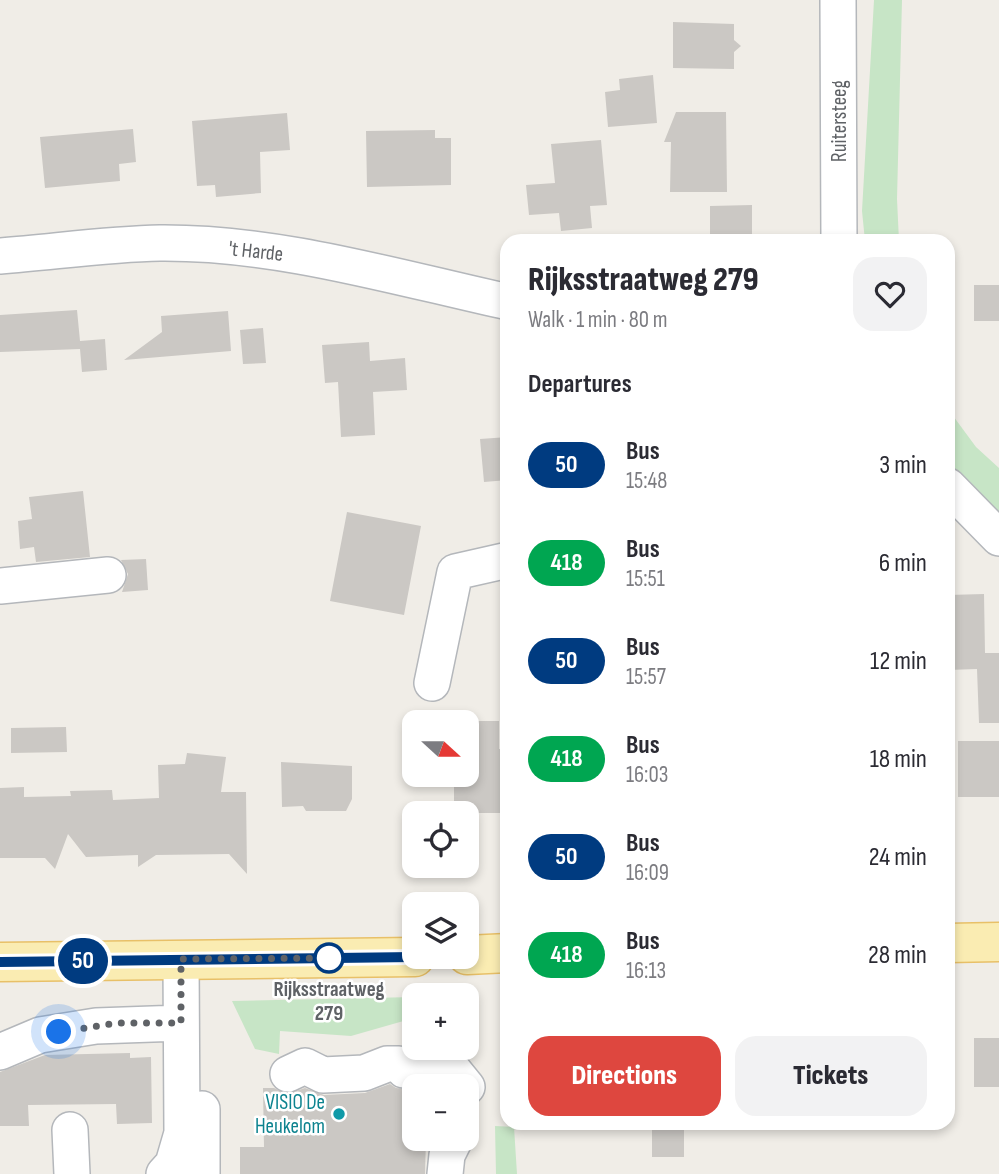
<!DOCTYPE html>
<meta charset="utf-8">
<style>
body{margin:0;font-family:"Sofia Sans Condensed",sans-serif;background:#f2f2f3;color:#2b2b33;height:100vh;display:flex;flex-direction:column;font-size:26px;white-space:nowrap}
*{box-sizing:border-box;margin:0}
p{font-size:23px;color:#7c7c81}
.icon{flex:none;width:38px;height:38px;fill:none;stroke:currentColor;stroke-width:2;stroke-linecap:round;stroke-linejoin:round}
.map{position:relative;flex:1;overflow:hidden}
.details{position:absolute;left:500px;top:234px;width:455px;height:896px;display:flex;flex-direction:column;background:#fff;border-radius:21px;box-shadow:0 4px 10px #0003}
.details>*{flex:none}
.badge{padding:0 14px;border-radius:23px;font-size:24px;line-height:46px}
.needle{width:46px;rotate:111deg}
.tools{position:absolute;left:402px;top:710px;display:grid;gap:14px}
.tools a{display:grid;place-items:center;width:77px;height:77px;border-radius:14px;background:#fff;box-shadow:0 4px 10px #0003;font-size:35px}
.you{position:absolute;width:35px;height:35px;margin:-18px;border:5px solid #fff;border-radius:50%;background:#1a73e8;box-shadow:0 0 0 10px #1a73e833}
.map>.badge{position:absolute;translate:-50% -50%;box-shadow:0 0 0 4px #fff}
h2{padding:0 28px;font-size:26px;line-height:63px}
.round{display:grid;place-items:center;flex:none;width:74px;height:74px;border-radius:21px;background:#f2f2f3}
.summary{display:flex;align-items:center;justify-content:space-between;height:119px;padding:0 28px}
h1{font-size:33px;font-weight:800;line-height:52px}
.cta{display:flex;gap:14px;margin-top:auto;padding:14px 28px}
.cta a{flex:1;height:80px;border-radius:21px;background:#de473f;color:#fff;font-size:28px;font-weight:800;line-height:80px;text-align:center}
.cta a+a{background:#f2f2f3;color:#2b2b33}
ul{padding:0;list-style:none}
li{display:flex;align-items:center;gap:21px;height:98px;padding:0 28px}
li div{flex:1}
li b{display:block;font-size:26px}
li em{font-style:normal}
li .badge{min-width:77px;font-weight:700;text-align:center}
.map>svg:first-child{display:block}
</style>
<div class="map">
<svg width="999" height="1174" viewBox="0 0 999 1174">
<rect width="100%" height="100%" fill="#f0ede7"/>
<!-- green -->
<path fill="#c7e5c6" d="M874,0H902L897,199L899,241H865L862,211Z
M948,409L976,447L999,468V516L969,491L949,467Z
M415,997L414,1018L351,1036L280,1031L279,1054L255,1049L232,1001Z
M495,1126L514,1127L517,1174H496Z"/>
<!-- building -->
<path fill="#cbc8c4" d="M673,22L734,24V40L741,46L734,52V69L673,68Z
M653,75L657,123L608,127L605,92L620,90L619,79Z
M676,112H726L727,192H670L671,142H664Z
M287,113L290,150L260,152L261,193L216,197L215,185L197,186L192,121Z
M133,129L136,162L119,164L120,181L45,188L40,137Z
M435,130V138H451V185L367,187L366,131Z
M601,140L607,205L590,206L592,228L561,231L559,213L529,215L526,185L555,183L551,144Z
M752,205V242H710V206Z
M974,285H999V321H974Z
M77,310L80,341L105,339L107,370L82,372L80,349L0,352V315Z
M228,311L231,351L124,360L162,332L161,316Z
M263,328L266,363L243,364L240,330Z
M369,342L370,361L405,358L407,390L373,392L375,435L341,437L338,382L325,383L322,345Z
M508,437V480L484,482L480,439Z
M83,491L90,557L36,562L34,547L20,549L18,521L32,519L29,497Z
M347,512L421,526L404,615L330,601Z
M146,559L148,590L122,592L128,574L121,560Z
M984,594L985,653H999V723H979L977,669L948,670V595Z
M474,721H499V749H508V813H459L454,810V775H467V771H474Z
M66,727L67,752L11,753V728Z
M958,741H999V797H958Z
M187,753L226,757L221,792H246L247,874L229,854L156,855L138,867V855L86,857L68,834L55,869L45,858H0V788L24,787V797L71,796L70,791L112,790L113,800L159,798L158,765L185,764Z
M281,762L352,766V799L346,811H306L303,806L282,807Z
M974,1038H999V1087H974Z
M130,1053V1058L151,1057L152,1123L117,1124L116,1104L28,1105L29,1126H0V1072L45,1055Z
M390,1084L396,1088L415,1090V1139H426L425,1174H240V1147H264L263,1088H274L287,1094L305,1088L324,1095L365,1093Z
M652,1124H684V1157H652Z"/>
<g fill="none" stroke-linecap="round" stroke-linejoin="round">
<defs>
<path id="minor" d="M838,0L839,242
M0,256C53,252 107,244 160,243C278,242 394,277 508,302
M948,486L999,538
M0,586L108,575
M432,683L455,572L508,560
M0,1052L40,1035L96,1026L181,1023
M288,1074L305,1066L323,1075L364,1073L387,1064H399L404,1070L454,1071L467,1087
M202,1109V1174
M70,1130L72,1174
M164,1174L173,1164L182,1133L181,959
M445,1174L447,1155L455,1139"/>
<path id="major" d="M948,943L999,942
M467,955L508,953
M0,962L415,957"/>
</defs>
<!-- minor casing -->
<use href="#minor" stroke="#b4b7bb" stroke-width="38"/>
<!-- major casing -->
<use href="#major" stroke="#e8c068" stroke-width="41"/>
<!-- minor -->
<use href="#minor" stroke="#fff" stroke-width="35"/>
<!-- major -->
<use href="#major" stroke="#faecb2" stroke-width="38"/>
</g>
<g fill="none" stroke-linecap="round" stroke-linejoin="round">
<defs>
<path id="line" d="M0,962L415,957"/>
</defs>
<!-- line casing -->
<use href="#line" stroke="#fff" stroke-width="16"/>
<!-- line -->
<use href="#line" stroke="#003b80" stroke-width="10"/>
<!-- walk -->
<path stroke="#5f6266" stroke-width="7" stroke-dasharray="0 12.6" d="M59,1032L117,1023H181V959L334,958H329"/>
</g>
<!-- markers -->
<circle fill="#fff" stroke="#003b80" stroke-width="3.5" cx="329" cy="958" r="14"/>
<circle fill="#0f9aa8" stroke="#fff" stroke-width="2.5" cx="339" cy="1114" r="7"/>
<g text-anchor="middle" stroke-width="5" stroke-linejoin="round" paint-order="stroke">
<!-- street labels -->
<g font-size="21" fill="#5f6266" stroke="#fff">
<text transform="translate(839 121) rotate(-90)" y="7">Ruitersteeg</text>
<text transform="translate(256 251) rotate(6)" y="7">'t Harde</text>
</g>
<!-- stop labels -->
<g font-size="21" font-weight="bold" fill="#5f6266" stroke="#fff">
<text x="329" y="996">Rijksstraatweg<tspan x="329" dy="24">279</tspan></text>
</g>
<!-- culture labels -->
<g font-size="21" fill="#0d838f" stroke="#fff" text-anchor="end">
<text x="325" y="1109">VISIO De<tspan x="325" dy="24">Heukelom</tspan></text>
</g>
</g>
</svg>
<div class="tools">
<a><svg class="needle" viewBox="-14 -14 28 28"><path d="M0-13l5 13h-10z" fill="#e53935"/><path d="M0 13l5-13h-10z" fill="#7c7c81"/></svg></a>
<a><svg class="icon" aria-label="locate" viewBox="0 0 24 24"><circle cx="12" cy="12" r="6"/><path d="M12 2v4M12 18v4M2 12h4M18 12h4"/></svg></a>
<a><svg class="icon" aria-label="layers" viewBox="0 0 24 24"><path d="M12 4l9 5-9 5-9-5zM3 14l9 5 9-5"/></svg></a>
<a>+</a>
<a>−</a>
</div>
<div class="you" style="left:59px;top:1032px"></div>
<b class="badge" style="left:83px;top:961px;background:#003b80;color:#fff">50</b>
<section class="details">
<div class="summary"><div><h1>Rijksstraatweg 279</h1><p>Walk · 1 min · 80 m</p></div><a class="round"><svg class="icon" aria-label="heart" viewBox="0 0 24 24"><path d="M12 20l-8-8c-3-5 5-10 8-4 3-6 11-1 8 4z"/></svg></a></div>
<h2>Departures</h2>
<ul>
<li><span class="badge" style="background:#003b80;color:#fff">50</span><div><b>Bus</b><p>15:48</p></div><em>3 min</em></li>
<li><span class="badge" style="background:#00a651;color:#fff">418</span><div><b>Bus</b><p>15:51</p></div><em>6 min</em></li>
<li><span class="badge" style="background:#003b80;color:#fff">50</span><div><b>Bus</b><p>15:57</p></div><em>12 min</em></li>
<li><span class="badge" style="background:#00a651;color:#fff">418</span><div><b>Bus</b><p>16:03</p></div><em>18 min</em></li>
<li><span class="badge" style="background:#003b80;color:#fff">50</span><div><b>Bus</b><p>16:09</p></div><em>24 min</em></li>
<li><span class="badge" style="background:#00a651;color:#fff">418</span><div><b>Bus</b><p>16:13</p></div><em>28 min</em></li>
</ul>
<div class="cta"><a>Directions</a><a>Tickets</a></div>
</section>
</div>
